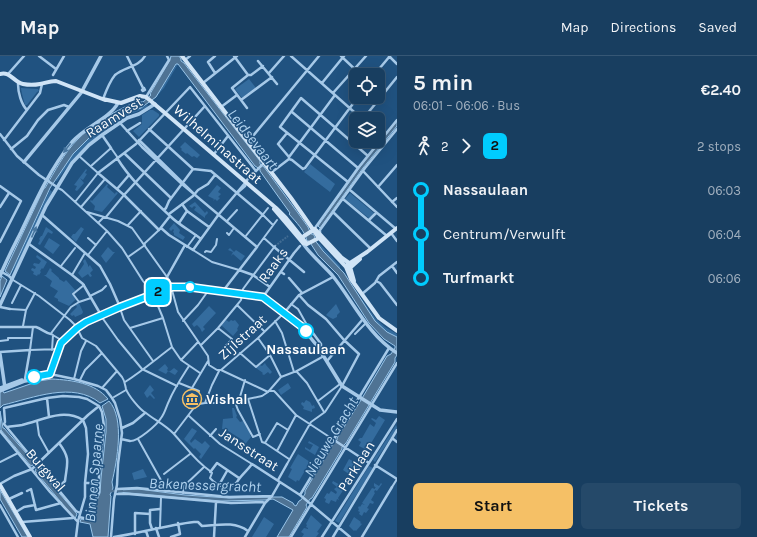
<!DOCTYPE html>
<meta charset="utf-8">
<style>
body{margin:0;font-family:Karla,sans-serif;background:#254969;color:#f1f3f6;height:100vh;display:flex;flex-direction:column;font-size:15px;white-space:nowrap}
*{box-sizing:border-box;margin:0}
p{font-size:13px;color:#9faebd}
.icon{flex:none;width:22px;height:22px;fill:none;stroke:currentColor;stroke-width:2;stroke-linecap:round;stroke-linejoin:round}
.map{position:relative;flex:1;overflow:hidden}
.side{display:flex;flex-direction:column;background:#183e60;width:360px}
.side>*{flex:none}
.badge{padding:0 8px;border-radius:6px;font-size:14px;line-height:26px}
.fabs{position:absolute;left:349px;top:12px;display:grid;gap:8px}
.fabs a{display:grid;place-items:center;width:36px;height:36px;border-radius:6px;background:#183e60;box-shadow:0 4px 16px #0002,0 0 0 1px #365775;font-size:20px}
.map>.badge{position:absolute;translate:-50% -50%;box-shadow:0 0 0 2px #fff}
.legs{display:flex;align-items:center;gap:6px;height:44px;padding:0 16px;font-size:13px}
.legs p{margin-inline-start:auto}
.overview{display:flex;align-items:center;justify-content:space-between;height:68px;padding:0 16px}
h1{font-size:22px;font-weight:700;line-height:30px}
.primary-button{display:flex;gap:8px;margin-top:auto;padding:8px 16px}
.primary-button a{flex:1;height:46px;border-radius:6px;background:#f5c066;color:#111;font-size:16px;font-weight:700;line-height:46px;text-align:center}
.primary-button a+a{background:#254969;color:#f1f3f6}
ul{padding:0 16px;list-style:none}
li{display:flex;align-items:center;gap:14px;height:44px;font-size:15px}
li i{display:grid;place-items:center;width:6px;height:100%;margin:0 5px;background:currentColor}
li i::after{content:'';width:10px;height:10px;margin:-5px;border:3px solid;border-radius:50%;background:#183e60}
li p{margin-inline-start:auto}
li:first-child i{background:linear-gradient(#0000 50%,currentColor 0)}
li:last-child i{background:linear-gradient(currentColor 50%,#0000 0)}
header{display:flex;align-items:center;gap:24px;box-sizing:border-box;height:56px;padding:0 20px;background:#183e60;border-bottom:1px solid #365775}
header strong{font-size:19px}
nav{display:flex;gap:22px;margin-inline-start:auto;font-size:14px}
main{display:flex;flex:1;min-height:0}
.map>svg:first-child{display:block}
</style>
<header>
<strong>Map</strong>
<nav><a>Map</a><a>Directions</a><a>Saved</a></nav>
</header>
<main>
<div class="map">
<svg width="397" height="481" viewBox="0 0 397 481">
<rect width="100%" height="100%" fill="#205280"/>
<!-- green -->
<path fill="#346c9e" d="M177,8H178L164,32L156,41Z
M249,23L256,32L242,42L235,33Z
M21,32L38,33L39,35L37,36L27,49H25C24,45 21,35 21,32Z
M147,49L148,50C141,55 133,56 126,60C98,77 75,98 57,125H56C67,98 93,74 118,61C127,55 138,54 147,49Z
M150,54H153L159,58V60L139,81L133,75L142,68V59Z
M397,70V72L364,113L324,167L363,112Z
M185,86L200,99L197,102L194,100L192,101L187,97L186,98L181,94L182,93L180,91Z
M310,108L335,128L330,136L304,116Z
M86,113L87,114L85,117L87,118L83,124L80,122L84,127L77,135L75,134L77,130L74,129Z
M107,128L108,129L107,131L115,138L116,136L118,137L102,156L94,154L95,150L90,145L91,144L92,145Z
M217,129L221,132L218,136L221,138L218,141L220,142L217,145L215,143L213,145L214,143L208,140Z
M50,134L52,136L17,209L10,219Z
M350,137L374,157L370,163L345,143Z
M195,146L205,157L207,155L208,157L205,160V162L194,154L196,151L194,150L192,152L189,150Z
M174,167L180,174L179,177L185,181L183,184L174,179V177L173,176L174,174L173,173L171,175L169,173Z
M46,171L53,176L52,178L48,176L40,189L38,188L40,184L39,183L41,180H42Z
M81,171L84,173L76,186L71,181L73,178H75Z
M49,182L60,189L53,198L44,191Z
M317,187L320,188L340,210V214Z
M108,191L113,196H115L106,207L101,200Z
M230,192L234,196L236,194L245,200L241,205L233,198L231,200L233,196L228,194Z
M37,199L47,206L43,213L42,212L40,215L41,216L39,219L38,218L37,220L33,218L34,216L31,214L32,212L35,213L36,211L33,209L34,207L39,208L41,205L36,201Z
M85,203L88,209V211L90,209L93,214L90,217L92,220L90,221L88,218L82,222L78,217L84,208L83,205Z
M50,212L52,214L51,215L59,222V223L64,226L66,224L76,235L73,238L76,243L69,250L58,245V243L54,241L58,235L50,230L52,225L44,219H46Z
M351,229L376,263L385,271L397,278V281C374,270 364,250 351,229Z
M79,247L83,256L82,258L75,261L74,259L72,260L70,258L77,251L76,249Z
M336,248L340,256L337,259V261L333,263L329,261L326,259Z
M209,250L216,257L203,271L205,273L202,276L200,272L197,269L194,271L192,268Z
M226,264L229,266L231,264L233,265L235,264L239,269L237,273L238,274L233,280L221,269Z
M265,307L266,309L272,316L270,318L268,316L264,319L262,318L263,317L256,312L260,309L262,310Z
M165,308L168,312L167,314L169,316L174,312L178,315L175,319L168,315L166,318L158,314Z
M288,327L291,332L281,339L278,334Z
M150,329L154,334L151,337L155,342L154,343L150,339L147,342L144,337Z
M306,344L310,346L312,350L314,349L315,352L312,353V356L303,353L304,351L301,348L302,346L304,347Z
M232,352H234L237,360L236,361L240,366L243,365L251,378L250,379L251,381L242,392L240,390L244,385L225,373H222L223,363L233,362Z
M379,360L385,364L367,394L359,390L361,386L358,384L360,382H362L370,368L374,371L376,367L371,363L372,362L376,364Z
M396,369L397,372L375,406L373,404Z
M192,372L197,375L190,385L191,387L195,383L202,388L205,385L210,390L201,403L199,401L201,398L195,392L194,393L184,383Z
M309,385L319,391L315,399L305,393V391L310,394L313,389L308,387Z
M298,398L310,406L299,425L297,424L296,426L288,421L292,413L290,412Z
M349,403L360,409L358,412L356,411L355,412L353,411L352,414L354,416L352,420L343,414Z
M369,410L373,412L339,467L335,465Z
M143,413L147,421L134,424L132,417Z
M333,425L342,430L341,432L344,433L338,442L339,444L337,443L336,446L331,444L329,448L325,446L326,443L324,442L327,437L329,438L331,435L336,438L337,436L334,433L337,431L332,427Z
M374,427L379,430L381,427L382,428L377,435L375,434L374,436L375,437L371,444L374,446L373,448L370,447L367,452L369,453L366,457L364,456L362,460L359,458L360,456L358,455L359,453L358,452L359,450L360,451L362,448L365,449L362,447L372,432L375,433V432H376L374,430Z
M311,459L322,469L317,476L319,477L316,481H302L304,478L301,476L304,472L308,473V472L306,471L307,469L306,468Z
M264,461L274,468L266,481H252Z
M354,461L361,466L360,467L362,468L356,475L355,474L354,475L349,470Z"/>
<!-- water -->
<path fill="#4f7394" stroke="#99c5e9" d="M171,0H179L181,3V5L184,7L260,105V108L264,111L298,157L308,171L311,178H313L315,181L314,183L323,195L344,217L375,265L387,276L397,281V299L395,302V306L346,387L342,391V393L312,442L310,443L306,449L307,451L289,481H277L293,454L273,443L265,444L221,445L118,436L119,434L138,433L185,439L229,442L274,441H282L293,447L294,449L296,450L299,445L301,444L305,438V435L333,388L337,384V382L361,344L387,300L391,298L395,292V290L384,283L369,267L338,219L318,199L309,185H307C305,175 296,166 289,158L290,157L260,115V113L255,110L178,8H176L156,41L141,52L127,56L109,66L92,79L73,98L50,132L10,219L5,215L44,132H45C55,115 64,97 78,83C89,72 104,62 117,55C125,51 135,45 143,46L151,39L150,38L170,4Z
M397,65V70L363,112L320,172L318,170L360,111Z
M2,220L7,224L0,241V225Z
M52,323C72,324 95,327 108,343L100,347C73,325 33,342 3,349L0,352V330L4,337L39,325Z
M109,345C125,362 117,405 112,426L113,432L110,439L111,440L108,481H93L90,468L80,466L81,463L88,464L89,463L100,437L101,422L106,376V363L102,350Z
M0,355L3,372H4L34,406L32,410L30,409L1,374Z
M37,411L77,458L75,463L35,415Z
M0,434L28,481H22L0,443Z"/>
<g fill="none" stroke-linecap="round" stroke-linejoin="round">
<!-- canal -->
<path stroke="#4f7394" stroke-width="2.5" d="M109,435H122"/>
<!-- pedestrian-tunnel -->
<path stroke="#416c93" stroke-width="2" stroke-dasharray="2 1" stroke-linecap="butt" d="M275,190L288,180"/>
<!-- pedestrian -->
<path stroke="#a6c9e8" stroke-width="2" d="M91,110L111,92L118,102
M58,132L62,134L107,175L122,192L143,225L153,238L163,262L172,291L181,304L200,317
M75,146L98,117L79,100
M81,151L105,123
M87,156L118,165L132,172L167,221
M263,159L273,169
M106,161L124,139
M227,165L237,154
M98,167L104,161
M128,169L141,155
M227,177L229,179L234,172
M245,181L268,152
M88,182L96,189
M264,182L274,191
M144,188L159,174
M187,191L196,179
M257,191L277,164
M193,194L212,206L239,214
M205,196L206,195L211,196L216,189L217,183
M88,199L107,175
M128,201L145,189
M61,210L75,192
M72,219L85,197
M13,224L39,240L70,264L76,270L82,282L96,290L122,321C125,325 125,329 126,333C128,339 140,354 146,357C155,364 165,369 173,377C186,391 195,405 210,415
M172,234L178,256L208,300L209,309L217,314H221L268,336
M90,240L102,234L106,230
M79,246L73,238L84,229
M12,247L21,229
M291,248L298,253L307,269
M237,249L264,275
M120,252L124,264L153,305
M10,253L26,254
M101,260L118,284L142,313L177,330
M183,265L198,249L208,235
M275,265L282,277L294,316
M23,270L26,254L35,237
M33,271L30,294L59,293
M130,272L163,262
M218,272L232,283L223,293
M355,278L366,267
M258,282L270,299L281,321
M0,285L8,284V282H31
M63,285L51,278L52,276L71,251L79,246L91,242
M201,289L218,272L237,249L241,244L243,233L275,190
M52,294L53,279
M240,297L256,311L270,299
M181,304L198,286
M221,314L258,282L284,257
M295,316L324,300
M297,316L307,327L324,356
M74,323L81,295L86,285
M80,324L85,314L102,297
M125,326C142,315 156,303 172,291
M179,327L199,335L193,353
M102,332L117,315
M192,332L208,305
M269,335H274L276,337L296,359L334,384
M114,341L126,334
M248,343L262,386L265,387L289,403
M239,344L245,324
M318,345L340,328
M235,346L238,354L253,381L260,378
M205,347L212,329L219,315
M189,360L220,388L252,408
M37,365L39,379L49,397
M174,378L193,353L199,348L205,347H228L262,340L268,336L281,321L294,316
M210,380L216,373
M138,383L162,426L163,434
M130,385C137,386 157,369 161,362C165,357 166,351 169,345C174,333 182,321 189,310
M265,387L277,367L288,374
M277,395L296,359
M0,406L18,397
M287,408L311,366L325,356L342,330
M210,416L212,417L210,422L214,426
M164,418L190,398
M219,429L229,434
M232,430L237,426
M392,431L397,423
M183,437L184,430L204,411
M160,471L161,441"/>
<!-- minor -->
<path stroke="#a6c9e8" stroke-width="2.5" d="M39,0L56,13
M127,0L143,32
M215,0L208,6L215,17
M234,0L248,19
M291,0L362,63
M341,0L361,19
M389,0L397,8
M185,4L190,0
M258,5L277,28
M269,17L284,0
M8,18L24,0
M53,19L64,0
M374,19L390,0
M203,27L237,0
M322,27L344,0
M18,28C18,36 21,48 27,54
M144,32L145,34L143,35L142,34Z
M378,34L383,38
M333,37L366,0
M146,41L169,4L167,0
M103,43C106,35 110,25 115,19C124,11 139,11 145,0
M241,44L272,21
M221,51L237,39
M247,52L232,32L248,19H251L263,10
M292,56L358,112
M363,63L397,21
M120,67L142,91L182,128L257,191L223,235
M149,73L193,113L211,115L263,159
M127,75L140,67
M287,77L278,88L289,101
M0,78L17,100L39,119L57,131
M378,78L383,82
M102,79L111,92
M4,84L40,37L42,28
M139,84L194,138
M248,86L319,0
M11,93L27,80L38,64L48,54L64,49L69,51
M124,97L171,142
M214,98L228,80
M117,102C132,126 150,141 170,160C179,169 191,175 201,183
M289,103L292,104L303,113L305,112L358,41
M289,103V101L335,39
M363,115L397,151
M272,116L289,103
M348,126L280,71L301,42L368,100
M0,130L21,145L0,186
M378,131L397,109
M117,133L129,119
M350,134L396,173
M237,137L245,130L247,124L264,107
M124,139L205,50
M343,143L387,180
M392,146L397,142
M182,148L187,155L209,171
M0,151L9,137
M164,154L166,152L169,145L193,113
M333,156L371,193
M169,158L193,140L198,134L208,128L215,119
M42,159L100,210L110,228L120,251
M170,160L159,174L124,139L98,117L136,88L190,31L256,115
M369,164L376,157
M179,167L187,155
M161,172L169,179L193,194L219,158L245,127
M315,172L358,112L397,64
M320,177V174L365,112L397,73
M391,177L397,185
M29,188L72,219L83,228L101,259
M274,191L304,216
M392,210L397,217
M239,214L253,219L270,231
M0,215L9,220L12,223
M281,216L284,218
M289,222L302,237
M376,225L380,227L397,249
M172,234L171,228L167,221L185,189
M362,238L375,227L379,220L397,206
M299,239L308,249L326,263L344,284L359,298L342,330
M263,241L294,197L300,190
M0,251L10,253
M284,257L299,239L333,221
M301,270L307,269L321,288V295
M0,271H36C42,273 45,277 51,278
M0,296L30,294L25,323
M327,305L363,263
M50,318L74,323L98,330L106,334L112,342L115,347L120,363L122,377L118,408L117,429L114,443L111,481
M47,342L49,361
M4,368L5,366L4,352L47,342L63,340L79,341L87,343L99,350L102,356L104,370L99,421V436L88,463L79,461
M4,368L76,455L80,457
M7,371C12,370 17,370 22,369C43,364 63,352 83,364
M122,372L133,367L145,357
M0,375L50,436L78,466
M392,382L397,386
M121,383L130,385
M334,384L369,407
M375,409L397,423
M211,415L217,407L239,422
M278,424L287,408
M214,426L219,429L227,415
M237,426C241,419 247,415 252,408L300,439L350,481
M85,427H99
M0,428L14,420L32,413L88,359L99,350
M58,432L65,425C67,407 71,403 59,387
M117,433L137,432L229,441L272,440
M27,435L31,433L36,454L61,447
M115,438H129L231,447L262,446L265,447
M300,439L389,292
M9,443L22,437
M0,449L18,481
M16,456L24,451L35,449
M150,458V454L160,453
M22,466L73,462
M156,472L159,481
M146,475L148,481
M135,478V457L150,458V467L152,473
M76,481L78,465L85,441V427L88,398L86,372L83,364
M114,481C141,477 167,469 194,466H198L202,470C219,469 234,465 248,475
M171,481L180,478L178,467
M214,481L216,446
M245,481L265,447L272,440L280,426
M291,481L397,307
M322,481L397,363
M333,481L397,374
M362,481L392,431"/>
<!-- tertiary -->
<path stroke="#a6c9e8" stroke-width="3.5" d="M24,106L81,37L101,0
M303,187C305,193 325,211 332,219C353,245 368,279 397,297
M0,220C6,205 14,190 21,176C36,144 50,113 72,86C85,71 110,62 118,47
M0,249L46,150L72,107L89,89L102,79L127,62L139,58L155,48
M0,298L5,332
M0,332L22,324
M0,335L25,325L49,321L61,287L77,272L86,266L167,232L177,230L264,242L301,270L318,291L342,330L380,354L397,356"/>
<!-- secondary -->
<path stroke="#d0e4f6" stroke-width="4" d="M182,0L291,142L319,182L346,211L351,223L379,262L397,275
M0,18C10,15 14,26 23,28C28,29 35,29 40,28C46,27 49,25 56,25L105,44
M103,43L121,47L140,40L146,41L165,57L276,152L286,162L307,188
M274,153L303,187L307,188L319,182
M316,174L342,202L349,207L354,225
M304,180L315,173
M347,209L367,196L397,172
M348,211H351L360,203
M0,429L30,481"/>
</g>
<!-- one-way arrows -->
<defs><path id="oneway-solid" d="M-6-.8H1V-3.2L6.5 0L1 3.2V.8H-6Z"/></defs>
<g fill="#48769f">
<use href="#oneway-solid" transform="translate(67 92) rotate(127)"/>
<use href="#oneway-solid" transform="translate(34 176) rotate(-66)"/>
</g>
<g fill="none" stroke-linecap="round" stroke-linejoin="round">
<defs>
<path id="line-1" d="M34,321L50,318L61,287L77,272L86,266L120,251L172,231H189L263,241L301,270L306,275"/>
</defs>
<!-- line-1 casing -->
<use href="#line-1" stroke="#fff" stroke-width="9"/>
<!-- line-1 -->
<use href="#line-1" stroke="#0cf" stroke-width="6"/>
</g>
<!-- icons -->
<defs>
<symbol id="museum-ring" viewBox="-11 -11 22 22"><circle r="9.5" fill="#205280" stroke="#f5c066" stroke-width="1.5"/><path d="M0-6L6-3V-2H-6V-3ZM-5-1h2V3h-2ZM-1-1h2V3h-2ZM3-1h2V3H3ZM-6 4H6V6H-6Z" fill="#f5c066"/></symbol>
</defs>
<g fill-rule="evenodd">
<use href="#museum-ring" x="181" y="332" width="22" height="22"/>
</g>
<!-- markers -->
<g fill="#fff" stroke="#0cf" stroke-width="2">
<circle cx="190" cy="231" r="5"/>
<circle cx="306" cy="275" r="7"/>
<circle cx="34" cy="321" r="7"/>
</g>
<g text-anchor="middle" stroke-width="3" stroke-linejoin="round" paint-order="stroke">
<!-- street labels -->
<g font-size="14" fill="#fff" stroke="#205280">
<text transform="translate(114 61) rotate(-32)" y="5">Raamvest</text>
<text transform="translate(218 88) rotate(41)" y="5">Wilhelminastraat</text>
<text transform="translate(273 209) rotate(-54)" y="5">Raaks</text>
<text transform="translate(242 281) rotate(-42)" y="5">Zijlstraat</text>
<text transform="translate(249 393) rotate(33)" y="5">Jansstraat</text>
<text transform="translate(356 410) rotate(-58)" y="5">Parklaan</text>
<text transform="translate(46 414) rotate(49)" y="5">Burgwal</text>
</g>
<!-- stop labels -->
<g font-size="14" font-weight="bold" fill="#fff" stroke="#205280">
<text x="306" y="298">Nassaulaan</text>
</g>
<!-- poi labels -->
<g font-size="14" font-weight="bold" fill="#fff" stroke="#205280" text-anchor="start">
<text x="206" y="348">Vishal</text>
</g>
<!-- water labels -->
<g font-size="15" font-style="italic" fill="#b1d3ef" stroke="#205280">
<text transform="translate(253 83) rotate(52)" y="5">Leidsevaart</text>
<text transform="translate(331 381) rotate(-59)" y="5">Nieuwe Gracht</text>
<text transform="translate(94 417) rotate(-85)" y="5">Binnen Spaarne</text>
<text transform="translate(205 429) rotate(2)" y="5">Bakenessergracht</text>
</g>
</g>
</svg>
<div class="fabs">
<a><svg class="icon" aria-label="locate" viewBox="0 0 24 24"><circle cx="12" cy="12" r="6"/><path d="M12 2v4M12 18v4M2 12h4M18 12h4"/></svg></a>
<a><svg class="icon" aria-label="layers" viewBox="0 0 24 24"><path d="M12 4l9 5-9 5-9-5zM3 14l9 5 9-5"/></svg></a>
</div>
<b class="badge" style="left:158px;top:236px;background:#0cf;color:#111">2</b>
</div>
<section class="side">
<div class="overview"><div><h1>5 min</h1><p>06:01 – 06:06 · Bus</p></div><b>€2.40</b></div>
<div class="legs"><svg class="icon" aria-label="walk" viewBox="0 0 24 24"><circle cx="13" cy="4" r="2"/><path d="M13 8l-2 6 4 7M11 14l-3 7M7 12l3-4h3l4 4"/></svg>2<svg class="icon" aria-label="forward" viewBox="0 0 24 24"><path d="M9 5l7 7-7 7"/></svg><b class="badge" style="background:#0cf;color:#111">2</b><p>2 stops</p></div>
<ul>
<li><i style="color:#0cf"></i><b>Nassaulaan</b><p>06:03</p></li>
<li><i style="color:#0cf"></i><span>Centrum/Verwulft</span><p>06:04</p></li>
<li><i style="color:#0cf"></i><b>Turfmarkt</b><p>06:06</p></li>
</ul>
<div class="primary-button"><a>Start</a><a>Tickets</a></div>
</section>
</main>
